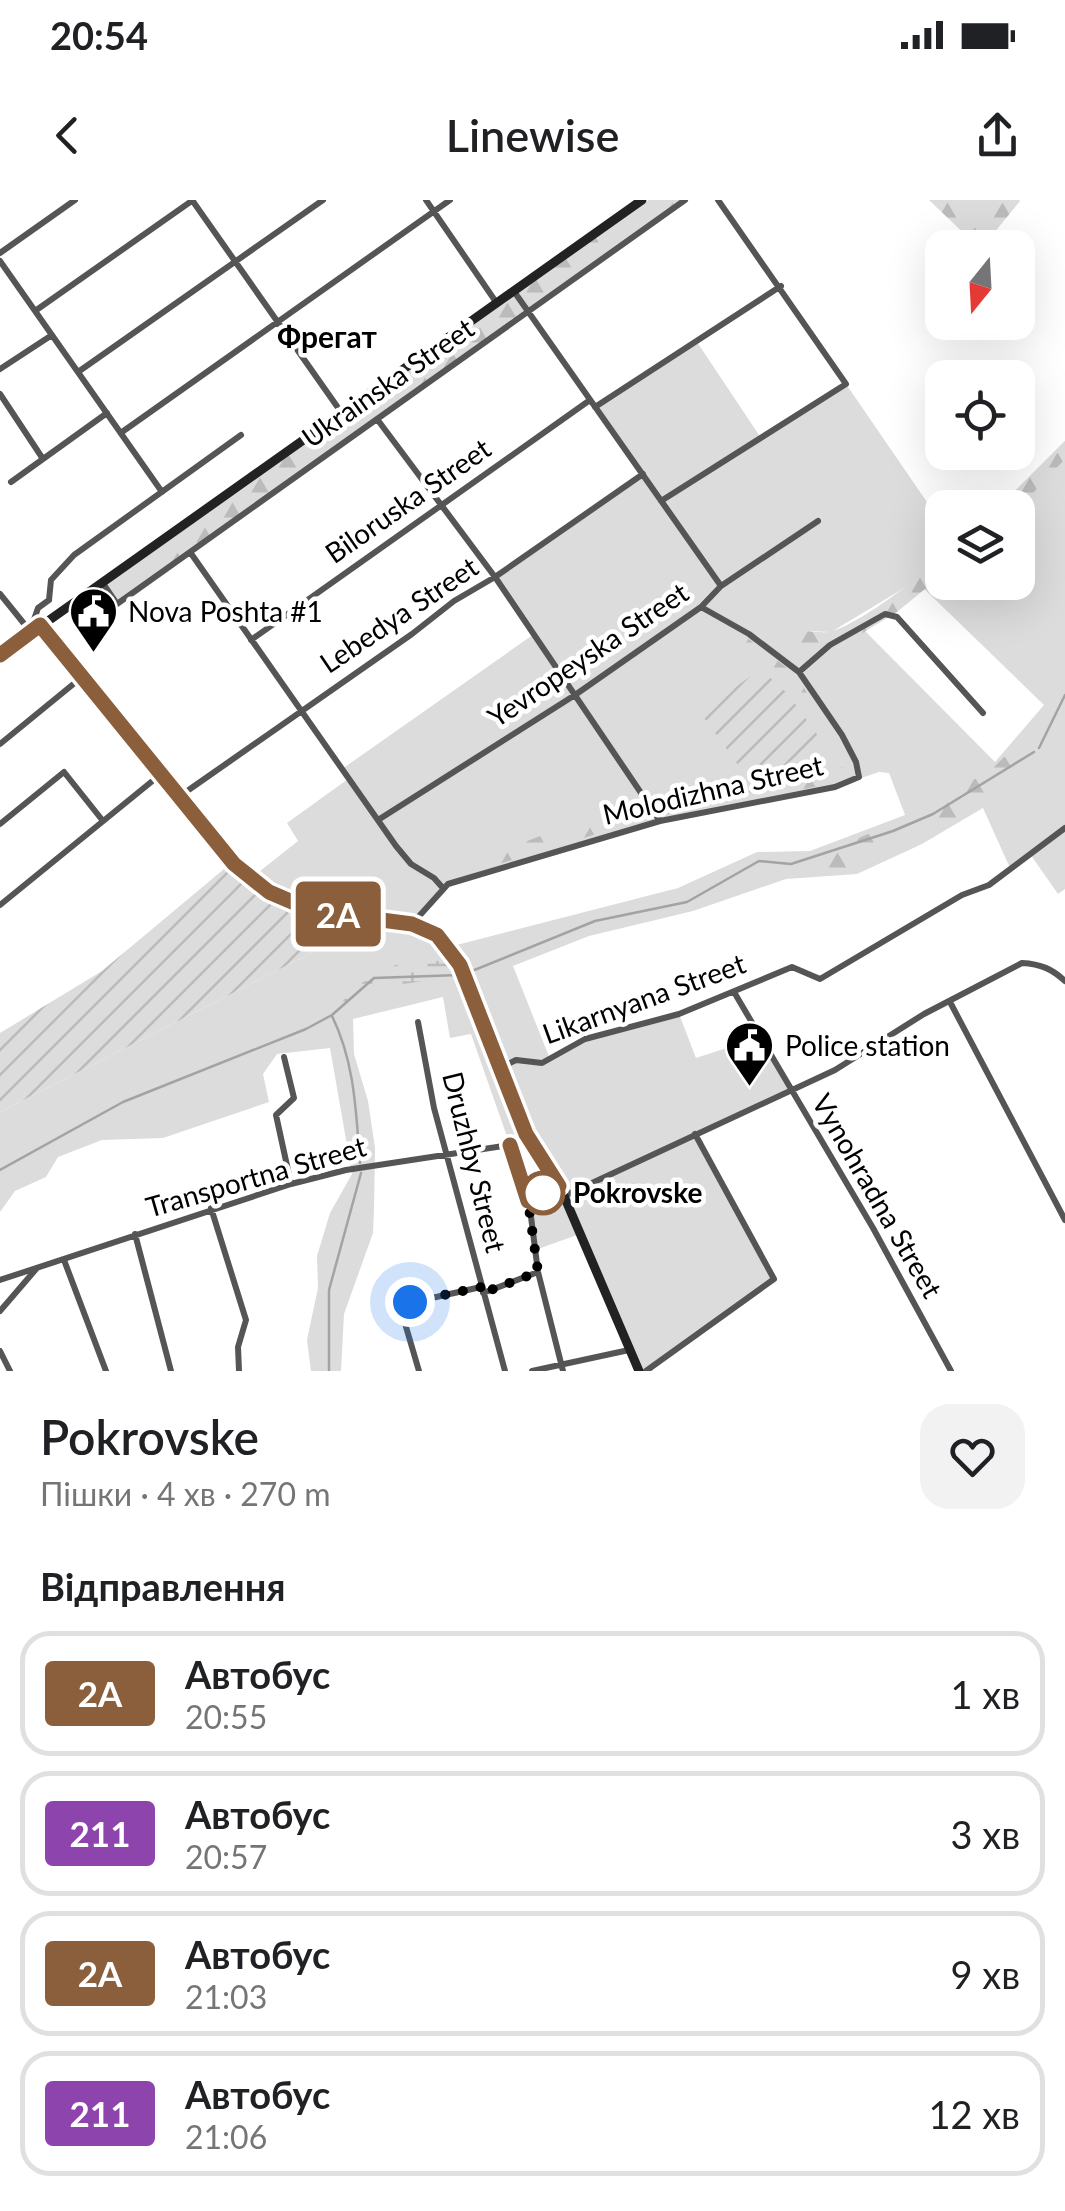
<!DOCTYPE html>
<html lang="uk">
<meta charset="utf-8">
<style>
body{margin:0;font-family:Lato,sans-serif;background:#f2f2f2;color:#202124;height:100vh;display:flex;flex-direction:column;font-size:38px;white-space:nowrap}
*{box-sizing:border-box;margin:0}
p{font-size:32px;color:#757577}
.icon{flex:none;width:55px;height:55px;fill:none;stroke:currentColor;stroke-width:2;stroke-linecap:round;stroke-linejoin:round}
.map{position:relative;height:1171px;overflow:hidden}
.drawer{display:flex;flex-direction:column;background:#fff;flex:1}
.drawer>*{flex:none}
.badge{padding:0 20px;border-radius:8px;font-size:35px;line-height:65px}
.needle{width:65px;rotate:198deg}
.tools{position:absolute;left:925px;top:30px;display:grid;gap:20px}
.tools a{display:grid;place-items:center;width:110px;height:110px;border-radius:20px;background:#fff;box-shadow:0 10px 40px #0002;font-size:50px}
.you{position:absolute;width:50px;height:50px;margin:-25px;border:8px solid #fff;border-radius:50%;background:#1a73e8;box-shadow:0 0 0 15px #1a73e833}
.map>.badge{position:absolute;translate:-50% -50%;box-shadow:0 0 0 5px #fff}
h2{padding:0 40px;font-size:38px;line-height:90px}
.round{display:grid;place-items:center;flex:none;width:105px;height:105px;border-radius:30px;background:#f2f2f2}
.head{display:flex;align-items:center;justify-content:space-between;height:170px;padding:0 40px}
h1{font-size:48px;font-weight:600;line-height:75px}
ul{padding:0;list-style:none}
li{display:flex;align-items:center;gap:30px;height:125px;margin:0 20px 15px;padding:0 20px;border:5px solid #e0e0e0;border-radius:30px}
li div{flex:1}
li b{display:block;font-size:38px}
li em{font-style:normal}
li .badge{min-width:110px;font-weight:700;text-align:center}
.status{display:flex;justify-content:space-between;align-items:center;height:70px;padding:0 50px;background:#fff;direction:ltr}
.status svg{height:28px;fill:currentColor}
header{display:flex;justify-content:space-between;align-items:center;height:130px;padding:0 40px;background:#fff;font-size:45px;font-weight:600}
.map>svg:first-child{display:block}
</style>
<div class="status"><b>20:54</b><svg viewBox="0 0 49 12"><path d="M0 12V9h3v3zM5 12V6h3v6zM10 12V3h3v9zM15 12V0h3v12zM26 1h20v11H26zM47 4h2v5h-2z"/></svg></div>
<header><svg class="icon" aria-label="back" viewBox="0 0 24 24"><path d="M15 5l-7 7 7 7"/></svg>Linewise<svg class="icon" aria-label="share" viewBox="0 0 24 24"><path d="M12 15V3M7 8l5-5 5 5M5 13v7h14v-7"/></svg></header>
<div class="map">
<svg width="1065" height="1171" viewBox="0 0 1065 1171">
<defs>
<pattern id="forest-firs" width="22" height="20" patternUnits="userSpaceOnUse" patternTransform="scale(2.5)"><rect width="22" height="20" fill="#dcdcdc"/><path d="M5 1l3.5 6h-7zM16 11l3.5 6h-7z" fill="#bbb"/></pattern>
<pattern id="wetland-marsh" width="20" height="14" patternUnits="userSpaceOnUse" patternTransform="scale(2.5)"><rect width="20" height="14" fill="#dcdcdc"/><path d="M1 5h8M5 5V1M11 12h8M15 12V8" fill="none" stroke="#bbb"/></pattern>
<pattern id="garden-furrows" width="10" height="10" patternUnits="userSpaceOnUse" patternTransform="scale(2.5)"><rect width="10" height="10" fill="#dcdcdc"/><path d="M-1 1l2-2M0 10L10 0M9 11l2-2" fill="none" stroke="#bbb"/></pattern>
</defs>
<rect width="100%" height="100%" fill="#fff"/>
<!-- green -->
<path fill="#dcdcdc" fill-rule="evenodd" d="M695,139L761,238L846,184L942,324V382H1018V308L999,307L1065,241V689L1058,694L1030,654L1010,668L983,608L922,644L857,674L786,679L693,711L589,736L513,766L550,859L570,846L679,814L696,858L760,837L790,889L695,935L774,1079L646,1171H639L580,1034L535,1050L529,1001L558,986L527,934L510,945L471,834L450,838L443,797L353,819L354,854L368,901L375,948L374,1009L373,1033L344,1114L341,1171H311L307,1140L318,1088L317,1056L330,1013L352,974L330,848L277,854L263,874L269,902L163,938L102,940L58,957L46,977L15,991L0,1012V912L321,748L269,692L250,679L298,641L287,623L348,579L342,569L534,434L495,377L642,274L595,207ZM916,381L1044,505L995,562L865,431L836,449L804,431L831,432ZM879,572L889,573L905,615L810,651L757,652L678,688L449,747L412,723L448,684L660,621L835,587Z"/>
<!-- forest -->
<path fill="url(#forest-firs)" d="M649,0H685L117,404L104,385Z
M929,0H1019L1020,1L985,44L974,43Z
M1065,241V259L1018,309L999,307Z
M942,357V375L897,412L836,449L801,448L803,431C811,431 820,433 828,432C856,427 920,377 942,357Z
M746,437L795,474L844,551L839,553L790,491L738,443Z
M1020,550L1032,552L1036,565L1033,574C1016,588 1001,583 989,591C972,604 949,636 923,630L918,619L923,611L965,582L985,576L1004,557Z
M843,567L850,576L830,584L648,618L463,675L461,666L596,615L818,578Z
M891,624H900L908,635C897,659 850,680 826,670L827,652Z"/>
<!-- wetland -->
<path fill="url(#wetland-marsh)" d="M417,757L447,763L458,775L386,787L332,815C358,779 377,772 417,757Z"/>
<!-- garden -->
<path fill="url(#garden-furrows)" d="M761,469L788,494L821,540L754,587L700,512Z
M230,664L247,680L269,692L321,748L0,912V833L102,771Z"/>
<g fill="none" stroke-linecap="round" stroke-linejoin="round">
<!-- stream -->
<path stroke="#a3a3a3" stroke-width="2.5" d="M1039,548L1065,495
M467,773L595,721L687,702L759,661L791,664L893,631L933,614L1034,552
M332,816C355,863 356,912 360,963
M0,970L123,902L306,829L332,815L374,778L459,775
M329,1171V1090L361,973"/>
<!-- street -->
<path stroke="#555" stroke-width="6" d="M192,0L341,212
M426,0L496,102
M0,53L75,0
M0,61L162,292
M513,90L721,386
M35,111L193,0
M0,169L52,135
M78,172L323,0
M0,194L43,259
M595,207L781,86
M377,219L495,377L660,621
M122,232L450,0
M11,282L107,213
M661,301L846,184L718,0
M190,352L396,646L411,664L434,678L442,687
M102,382L117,404L685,0
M0,394L30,431
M49,400L51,380L74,355L241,235
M30,431L38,408L49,400
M251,440L590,200
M799,472L830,445L885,414L897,417L983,513
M0,544L82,477
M180,596L412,434L454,401L495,377L643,274
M378,620L575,495L701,407L721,386L818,321
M0,624L64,572L103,621
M0,705L161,574
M412,724L448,684L660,621L835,587L859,577L856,562L842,535L799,472L749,434L701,407
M734,792L873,1028L951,1171
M950,802L1065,1020
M418,822L434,908L505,1171
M284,857L294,898L276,915L291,984
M500,868L516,860L542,863L585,839L679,814L792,767L820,779L962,695L989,685L1065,628
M510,945L529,1001L538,1072L563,1171
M564,996L835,870L924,814L1022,763C1041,764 1052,769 1065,781
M529,1001L559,986
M211,1008L246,1120L238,1147L239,1171
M135,1034L171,1171
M64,1060L106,1171
M0,1080L291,984L346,970L510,945L526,934
M483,1093L538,1072
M0,1111L37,1068
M0,1151L10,1171
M419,1171L404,1120L405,1104L481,1087
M532,1171L629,1150
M646,1171L774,1079L695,934"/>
<!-- secondary -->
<path stroke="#222" stroke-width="9" d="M40,425L250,679L269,692L314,709L426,728L449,747L469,786L527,934L564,996L639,1171
M0,455L642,0"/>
</g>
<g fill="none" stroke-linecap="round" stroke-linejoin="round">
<defs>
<path id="line" d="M0,455L40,425L234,664L269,692L297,704L336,714L412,724L437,735L460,765L526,934L559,986L528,1001L510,945"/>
</defs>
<!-- line casing -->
<use href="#line" stroke="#fff" stroke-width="22"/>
<!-- line -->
<use href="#line" stroke="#8b5e3c" stroke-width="15"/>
<!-- walk -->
<path stroke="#000" stroke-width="10" stroke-dasharray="0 18" d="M410,1102L482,1087L483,1093L538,1072L528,1001L543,993"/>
</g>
<!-- icons -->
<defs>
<symbol id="civic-pin" viewBox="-11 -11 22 30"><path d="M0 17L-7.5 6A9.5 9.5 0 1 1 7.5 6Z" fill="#000" stroke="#fff"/><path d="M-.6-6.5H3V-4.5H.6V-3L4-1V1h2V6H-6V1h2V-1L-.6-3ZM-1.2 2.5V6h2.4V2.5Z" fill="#fff"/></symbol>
</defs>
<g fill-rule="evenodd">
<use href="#civic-pin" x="66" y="384" width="55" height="75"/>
<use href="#civic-pin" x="722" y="818" width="55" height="75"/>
</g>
<!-- markers -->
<circle fill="#fff" stroke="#8b5e3c" stroke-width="5" cx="543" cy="993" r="20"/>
<g text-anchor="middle" stroke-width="9" stroke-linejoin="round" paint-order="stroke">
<!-- street labels -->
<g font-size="28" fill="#000" stroke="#fff">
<text transform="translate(388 183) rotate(-35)" y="10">Ukrainska Street</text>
<text transform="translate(408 301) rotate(-35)" y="10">Biloruska Street</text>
<text transform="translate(399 415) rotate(-34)" y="10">Lebedya Street</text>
<text transform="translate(588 455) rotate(-34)" y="10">Yevropeyska Street</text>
<text transform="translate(713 590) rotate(-13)" y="10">Molodizhna Street</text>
<text transform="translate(644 799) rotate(-20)" y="10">Likarnyana Street</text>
<text transform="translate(474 962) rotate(76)" y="10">Druzhby Street</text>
<text transform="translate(256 977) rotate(-16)" y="10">Transportna Street</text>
<text transform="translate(877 996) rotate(60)" y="10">Vynohradna Street</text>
</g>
<!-- poi labels -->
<g font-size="28" fill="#000" stroke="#fff" text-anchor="start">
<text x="128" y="422">Nova Poshta #1</text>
<text x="785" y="856">Police station</text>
</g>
<!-- stop labels -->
<g font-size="28" font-weight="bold" fill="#000" stroke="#fff" text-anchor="start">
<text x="573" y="1003">Pokrovske</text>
</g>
<!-- neighbourhood labels -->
<g font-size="30" font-weight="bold" fill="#000" stroke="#fff">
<text x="327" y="148">Фрегат</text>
</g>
</g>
</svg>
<div class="tools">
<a><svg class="needle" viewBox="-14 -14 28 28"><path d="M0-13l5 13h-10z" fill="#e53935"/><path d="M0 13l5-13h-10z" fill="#757577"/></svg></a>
<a><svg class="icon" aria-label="locate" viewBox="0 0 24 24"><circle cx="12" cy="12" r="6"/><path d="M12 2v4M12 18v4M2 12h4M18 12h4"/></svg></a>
<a><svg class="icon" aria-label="layers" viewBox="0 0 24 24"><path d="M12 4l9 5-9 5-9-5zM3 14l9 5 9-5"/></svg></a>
</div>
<div class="you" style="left:410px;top:1102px"></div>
<b class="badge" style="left:338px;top:714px;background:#8b5e3c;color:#fff">2А</b>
</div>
<section class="drawer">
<div class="head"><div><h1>Pokrovske</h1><p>Пішки · 4 хв · 270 m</p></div><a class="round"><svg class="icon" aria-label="heart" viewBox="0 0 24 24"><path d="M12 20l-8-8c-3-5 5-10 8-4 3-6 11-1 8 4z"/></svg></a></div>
<h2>Відправлення</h2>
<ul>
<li><span class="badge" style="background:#8b5e3c;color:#fff">2А</span><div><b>Автобус</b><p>20:55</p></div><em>1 хв</em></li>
<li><span class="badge" style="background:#8e44ad;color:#fff">211</span><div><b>Автобус</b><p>20:57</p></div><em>3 хв</em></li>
<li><span class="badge" style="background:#8b5e3c;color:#fff">2А</span><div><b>Автобус</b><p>21:03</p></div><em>9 хв</em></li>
<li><span class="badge" style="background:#8e44ad;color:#fff">211</span><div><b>Автобус</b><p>21:06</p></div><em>12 хв</em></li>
</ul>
</section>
